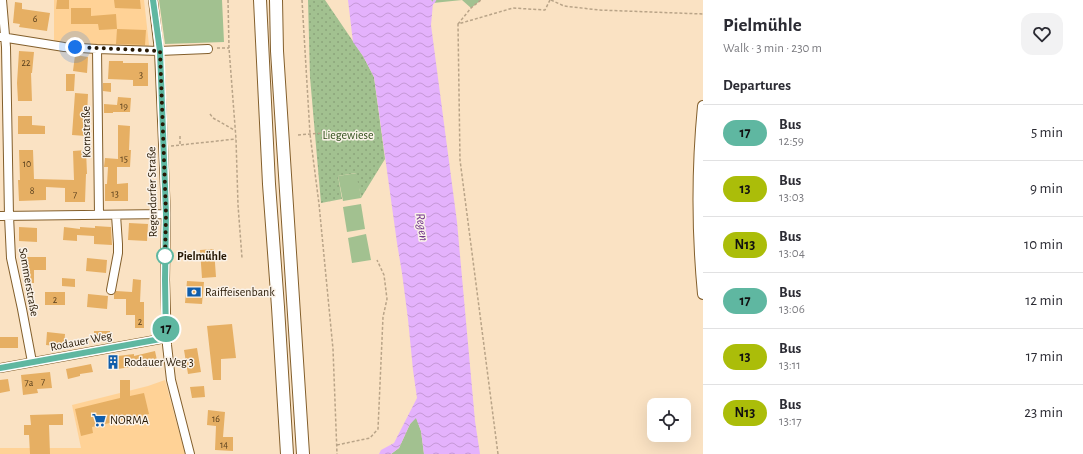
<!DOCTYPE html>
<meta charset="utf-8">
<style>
body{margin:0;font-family:"Alegreya Sans",sans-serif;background:#f2f2f3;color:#2b2b33;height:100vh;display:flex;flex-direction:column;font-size:15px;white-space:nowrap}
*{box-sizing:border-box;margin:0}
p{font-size:13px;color:#7c7c81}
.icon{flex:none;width:22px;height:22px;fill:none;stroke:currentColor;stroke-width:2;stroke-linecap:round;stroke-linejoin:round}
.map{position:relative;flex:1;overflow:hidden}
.details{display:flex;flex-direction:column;background:#fff;width:380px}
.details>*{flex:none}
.badge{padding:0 8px;border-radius:13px;font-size:14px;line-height:26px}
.tools{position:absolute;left:647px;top:398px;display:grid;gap:8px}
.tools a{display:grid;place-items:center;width:44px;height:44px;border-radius:8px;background:#fff;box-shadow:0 4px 16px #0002;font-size:20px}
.you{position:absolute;width:20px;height:20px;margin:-10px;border:3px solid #fff;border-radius:50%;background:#1a73e8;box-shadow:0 0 0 6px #1a73e833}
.map>.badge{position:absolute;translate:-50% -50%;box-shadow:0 0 0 2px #fff}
h2{padding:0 20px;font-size:15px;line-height:36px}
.round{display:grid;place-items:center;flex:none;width:42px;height:42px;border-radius:12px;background:#f2f2f3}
.overview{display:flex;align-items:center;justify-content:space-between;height:68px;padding:0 20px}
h1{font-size:19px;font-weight:600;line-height:30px}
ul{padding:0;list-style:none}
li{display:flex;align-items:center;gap:12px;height:56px;padding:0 20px;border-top:1px solid #e1e1e2}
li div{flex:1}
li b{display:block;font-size:15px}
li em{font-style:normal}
li .badge{min-width:44px;font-weight:700;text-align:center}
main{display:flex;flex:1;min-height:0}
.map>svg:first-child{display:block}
</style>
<main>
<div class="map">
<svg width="703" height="454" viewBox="0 0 703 454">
<defs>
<pattern id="park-dots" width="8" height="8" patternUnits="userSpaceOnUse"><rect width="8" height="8" fill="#a2c190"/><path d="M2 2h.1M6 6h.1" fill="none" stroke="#8ca57b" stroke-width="1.8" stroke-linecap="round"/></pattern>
<pattern id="water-waves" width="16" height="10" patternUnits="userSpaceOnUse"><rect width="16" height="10" fill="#e4b2fc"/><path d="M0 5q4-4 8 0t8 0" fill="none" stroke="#c498d6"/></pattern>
</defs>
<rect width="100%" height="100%" fill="#fae2c3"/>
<!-- built -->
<path fill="#ffd296" d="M54,0H144L149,45L147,48L54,41Z
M165,380L185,454H0V448H81L72,405L148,386Z"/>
<!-- grass -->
<path fill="#a2c190" d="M159,0H222L224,42L165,44Z
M431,0H481L471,8L462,0L433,3Z
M357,173L361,198L343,201L338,176Z
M361,204L365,229L347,232L343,207Z
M366,234L371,260L352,263L348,238Z
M416,417L421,431L424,454H391L399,448L410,424Z"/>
<!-- park -->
<path fill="url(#park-dots)" d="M308,0H325L363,56L374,77L385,159L361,198L356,173L338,176L342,199L321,203L310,77Z"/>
<!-- water -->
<path fill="url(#water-waves)" d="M348,0H431L433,3L431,25L457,222L475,421L480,454H424L421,431L416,418L410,424L399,448L391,454H379L381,450L394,443L417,398L413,370L408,319L402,273L397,243L374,77L363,56L353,42Z"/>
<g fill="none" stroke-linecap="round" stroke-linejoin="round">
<!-- stream -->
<path stroke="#e4b2fc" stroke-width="2.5" d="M433,3L435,0"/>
</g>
<!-- building -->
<path fill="#e6af63" d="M57,0H69V9H56Z
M114,0H140L141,9L115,8Z
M15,2L22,3V9L50,13L47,31L19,27L20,24L13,23Z
M71,8H91V16L116,14L117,29L99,30L98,24H71Z
M117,29L146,30L145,45L116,44Z
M19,51L34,52L32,73H31L32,101H18L17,83Z
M75,55L88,57L87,73L73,71Z
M109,61H123V63H148V86H133V80L108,79Z
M66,74H75L74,91H66Z
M103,83H111V92L103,91Z
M75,93L88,94L86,136L72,135Z
M118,97L131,98L130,112H113V113H104V104L117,105Z
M18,116H32V125L45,126V134H18Z
M118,125L130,126L129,150H131L130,167H117V184L128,183V201H105V184H107L108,167H104L105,158L118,159Z
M19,150H33L34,179L74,180L73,151L86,150L87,174H86L85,202H65V188L46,187V200L19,201L18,180H20Z
M129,223L148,224L147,241L128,240Z
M95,226L111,227L112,245L94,244V236L77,235V241L63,240L64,227L80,229V227L95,228Z
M19,227L37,228V242L19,241Z
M214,249L216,277L202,278L200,250Z
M26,257H46V270H34V283H26Z
M87,258L107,260L106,273L86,271Z
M62,278L75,279V287L62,286Z
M133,279L141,280L140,302H144V328H135V315H126V299H114V294L116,291L132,292Z
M187,281L204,282L202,304L185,303Z
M45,292H65V305H45Z
M88,294L108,296L107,309L87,307Z
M232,324L236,358L221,359V380H213L207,326Z
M94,331H110V340H94Z
M47,332L65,334L64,347L46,345Z
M0,337H18V348H0Z
M197,348L201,372L188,374L184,350Z
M155,351L158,365L145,368L144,365L111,370V358H118V356L134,354V356Z
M91,364L93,372L80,374V376L68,379L66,369Z
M50,372L52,388L37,389L38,393L23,395L21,375Z
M8,379L10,391L0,393V380Z
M120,380H130V396L144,393L149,414L92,427L93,433L81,436L75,409L120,398Z
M204,386L205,397L192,398L190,387Z
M208,410L225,412L223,437H233V451L215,450L216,426L207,425Z
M63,414V425H49L50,454H30L29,435H24V425H31L30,415Z"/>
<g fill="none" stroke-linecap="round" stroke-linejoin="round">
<defs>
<path id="minor" d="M2,0L6,47L9,216L11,258L22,309L32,362
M153,0L159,51L166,214L165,280L167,345L171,380L190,454
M1,37L64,47L97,49L159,51L208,49
M97,49L99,215
M0,216L166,214
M111,290L118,253V244L116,215
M0,368L166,338"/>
<path id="major" d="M703,106C697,168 697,231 703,294"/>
<path id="highway" d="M260,0L269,184L278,307L287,454
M276,0L277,51L303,454"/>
</defs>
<!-- minor casing -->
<use href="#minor" stroke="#835f2c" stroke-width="10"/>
<!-- major casing -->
<use href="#major" stroke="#835f2c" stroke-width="12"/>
<!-- highway casing -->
<use href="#highway" stroke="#835f2c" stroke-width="14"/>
<!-- path -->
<path stroke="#b9a488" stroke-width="1.5" stroke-dasharray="3 2" stroke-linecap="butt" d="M228,0L229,48L236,139L238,205L242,258
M302,0L310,134L319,204L333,349L337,454
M551,0L564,6L599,10L703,14
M458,24L471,8L481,0
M217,48H229
M210,114L213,118L236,131
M298,135L323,133
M180,136V146
M171,146L236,139
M157,232V222
M337,445L370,438L378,429L383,317L387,299L384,275L377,260
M498,454L460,160L458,24L513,8L545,10L550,0"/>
<!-- minor -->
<use href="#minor" stroke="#fff" stroke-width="8"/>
<!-- major -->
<use href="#major" stroke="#fff" stroke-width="10"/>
<!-- highway -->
<use href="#highway" stroke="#fff" stroke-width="12"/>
</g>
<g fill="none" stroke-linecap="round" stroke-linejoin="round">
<defs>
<path id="line" d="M0,368L166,338L165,280L166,214L160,51L153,0"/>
</defs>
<!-- line casing -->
<use href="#line" stroke="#fff" stroke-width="9"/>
<!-- line -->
<use href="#line" stroke="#5fb7a1" stroke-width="6"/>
<!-- walk -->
<path stroke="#271804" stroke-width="4" stroke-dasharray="0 7.2" d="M75,47L160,51L166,214L165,256"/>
</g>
<!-- icons -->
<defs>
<symbol id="bank-bare" viewBox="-9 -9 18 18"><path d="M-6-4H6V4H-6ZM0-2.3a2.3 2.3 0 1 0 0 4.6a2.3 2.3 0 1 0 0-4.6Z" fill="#0f5dab" stroke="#faf2e8" stroke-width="2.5" paint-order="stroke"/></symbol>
<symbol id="building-bare" viewBox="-9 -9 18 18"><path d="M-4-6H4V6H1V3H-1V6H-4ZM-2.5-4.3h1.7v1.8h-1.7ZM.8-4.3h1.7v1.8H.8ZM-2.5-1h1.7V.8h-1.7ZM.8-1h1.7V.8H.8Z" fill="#0f5dab" stroke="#faf2e8" stroke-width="2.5" paint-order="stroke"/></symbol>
<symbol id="supermarket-bare" viewBox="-9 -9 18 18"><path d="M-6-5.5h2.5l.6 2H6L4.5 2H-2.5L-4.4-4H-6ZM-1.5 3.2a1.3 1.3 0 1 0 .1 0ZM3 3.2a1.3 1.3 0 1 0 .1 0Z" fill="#0f5dab" stroke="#faf2e8" stroke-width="2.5" paint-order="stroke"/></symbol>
</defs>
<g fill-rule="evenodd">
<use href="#bank-bare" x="184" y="282" width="20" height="20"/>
<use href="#building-bare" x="103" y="352" width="20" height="20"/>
<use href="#supermarket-bare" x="89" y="410" width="20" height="20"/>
</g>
<!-- markers -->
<circle fill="#fff" stroke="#5fb7a1" stroke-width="2" cx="165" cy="256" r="8"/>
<g text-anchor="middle" stroke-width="3" stroke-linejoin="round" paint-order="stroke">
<!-- number labels -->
<g font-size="10" fill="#573e1c">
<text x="35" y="22">6</text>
<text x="26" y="66">22</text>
<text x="141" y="78">3</text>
<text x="124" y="109">19</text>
<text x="124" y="162">15</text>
<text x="27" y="167">10</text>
<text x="32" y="194">8</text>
<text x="115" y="197">13</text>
<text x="75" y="198">7</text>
<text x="55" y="303">2</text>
<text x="140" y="325">2</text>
<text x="43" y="385">7</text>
<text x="29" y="386">7a</text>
<text x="216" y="422">16</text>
<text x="224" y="448">14</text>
</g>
<!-- street labels -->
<g font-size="12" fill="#271804" stroke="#faf2e8">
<text transform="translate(86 132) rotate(-91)" y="4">Kornstraße</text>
<text transform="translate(152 192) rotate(-91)" y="4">Regendorfer Straße</text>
<text transform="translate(29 282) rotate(80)" y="4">Sommerstraße</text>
<text transform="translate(81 341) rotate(-11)" y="4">Rodauer Weg</text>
</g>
<!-- park labels -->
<g font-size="12" fill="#2e4c18" stroke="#faf2e8">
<text x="348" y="139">Liegewiese</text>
</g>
<!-- stop labels -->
<g font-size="12" font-weight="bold" fill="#271804" stroke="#faf2e8" text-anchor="start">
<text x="177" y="260">Pielmühle</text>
</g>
<!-- poi labels -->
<g font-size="12" fill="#271804" stroke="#faf2e8" text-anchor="start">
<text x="205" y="296">Raiffeisenbank</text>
<text x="124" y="366">Rodauer Weg 3</text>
<text x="110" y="424">NORMA</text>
</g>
<!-- water labels -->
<g font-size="13" font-style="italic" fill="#70358a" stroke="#faf2e8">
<text transform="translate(423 227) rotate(82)" y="5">Regen</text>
</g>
</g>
</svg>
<div class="tools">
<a><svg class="icon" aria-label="locate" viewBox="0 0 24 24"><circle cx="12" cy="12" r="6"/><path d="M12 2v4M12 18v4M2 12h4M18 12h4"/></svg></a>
</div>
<div class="you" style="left:75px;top:47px"></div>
<b class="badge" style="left:166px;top:329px;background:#5fb7a1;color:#111">17</b>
</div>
<section class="details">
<div class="overview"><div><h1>Pielmühle</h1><p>Walk · 3 min · 230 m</p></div><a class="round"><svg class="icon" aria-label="heart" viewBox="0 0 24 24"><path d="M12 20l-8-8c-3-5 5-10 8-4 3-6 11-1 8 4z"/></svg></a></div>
<h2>Departures</h2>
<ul>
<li><span class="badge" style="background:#5fb7a1;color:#111">17</span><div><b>Bus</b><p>12:59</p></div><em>5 min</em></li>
<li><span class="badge" style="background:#abbd09;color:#111">13</span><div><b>Bus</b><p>13:03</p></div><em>9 min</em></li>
<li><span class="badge" style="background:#abbd09;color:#111">N13</span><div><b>Bus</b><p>13:04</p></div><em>10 min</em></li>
<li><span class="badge" style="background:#5fb7a1;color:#111">17</span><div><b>Bus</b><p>13:06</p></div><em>12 min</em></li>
<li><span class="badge" style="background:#abbd09;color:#111">13</span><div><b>Bus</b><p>13:11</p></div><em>17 min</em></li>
<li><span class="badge" style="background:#abbd09;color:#111">N13</span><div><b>Bus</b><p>13:17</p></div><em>23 min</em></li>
</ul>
</section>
</main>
